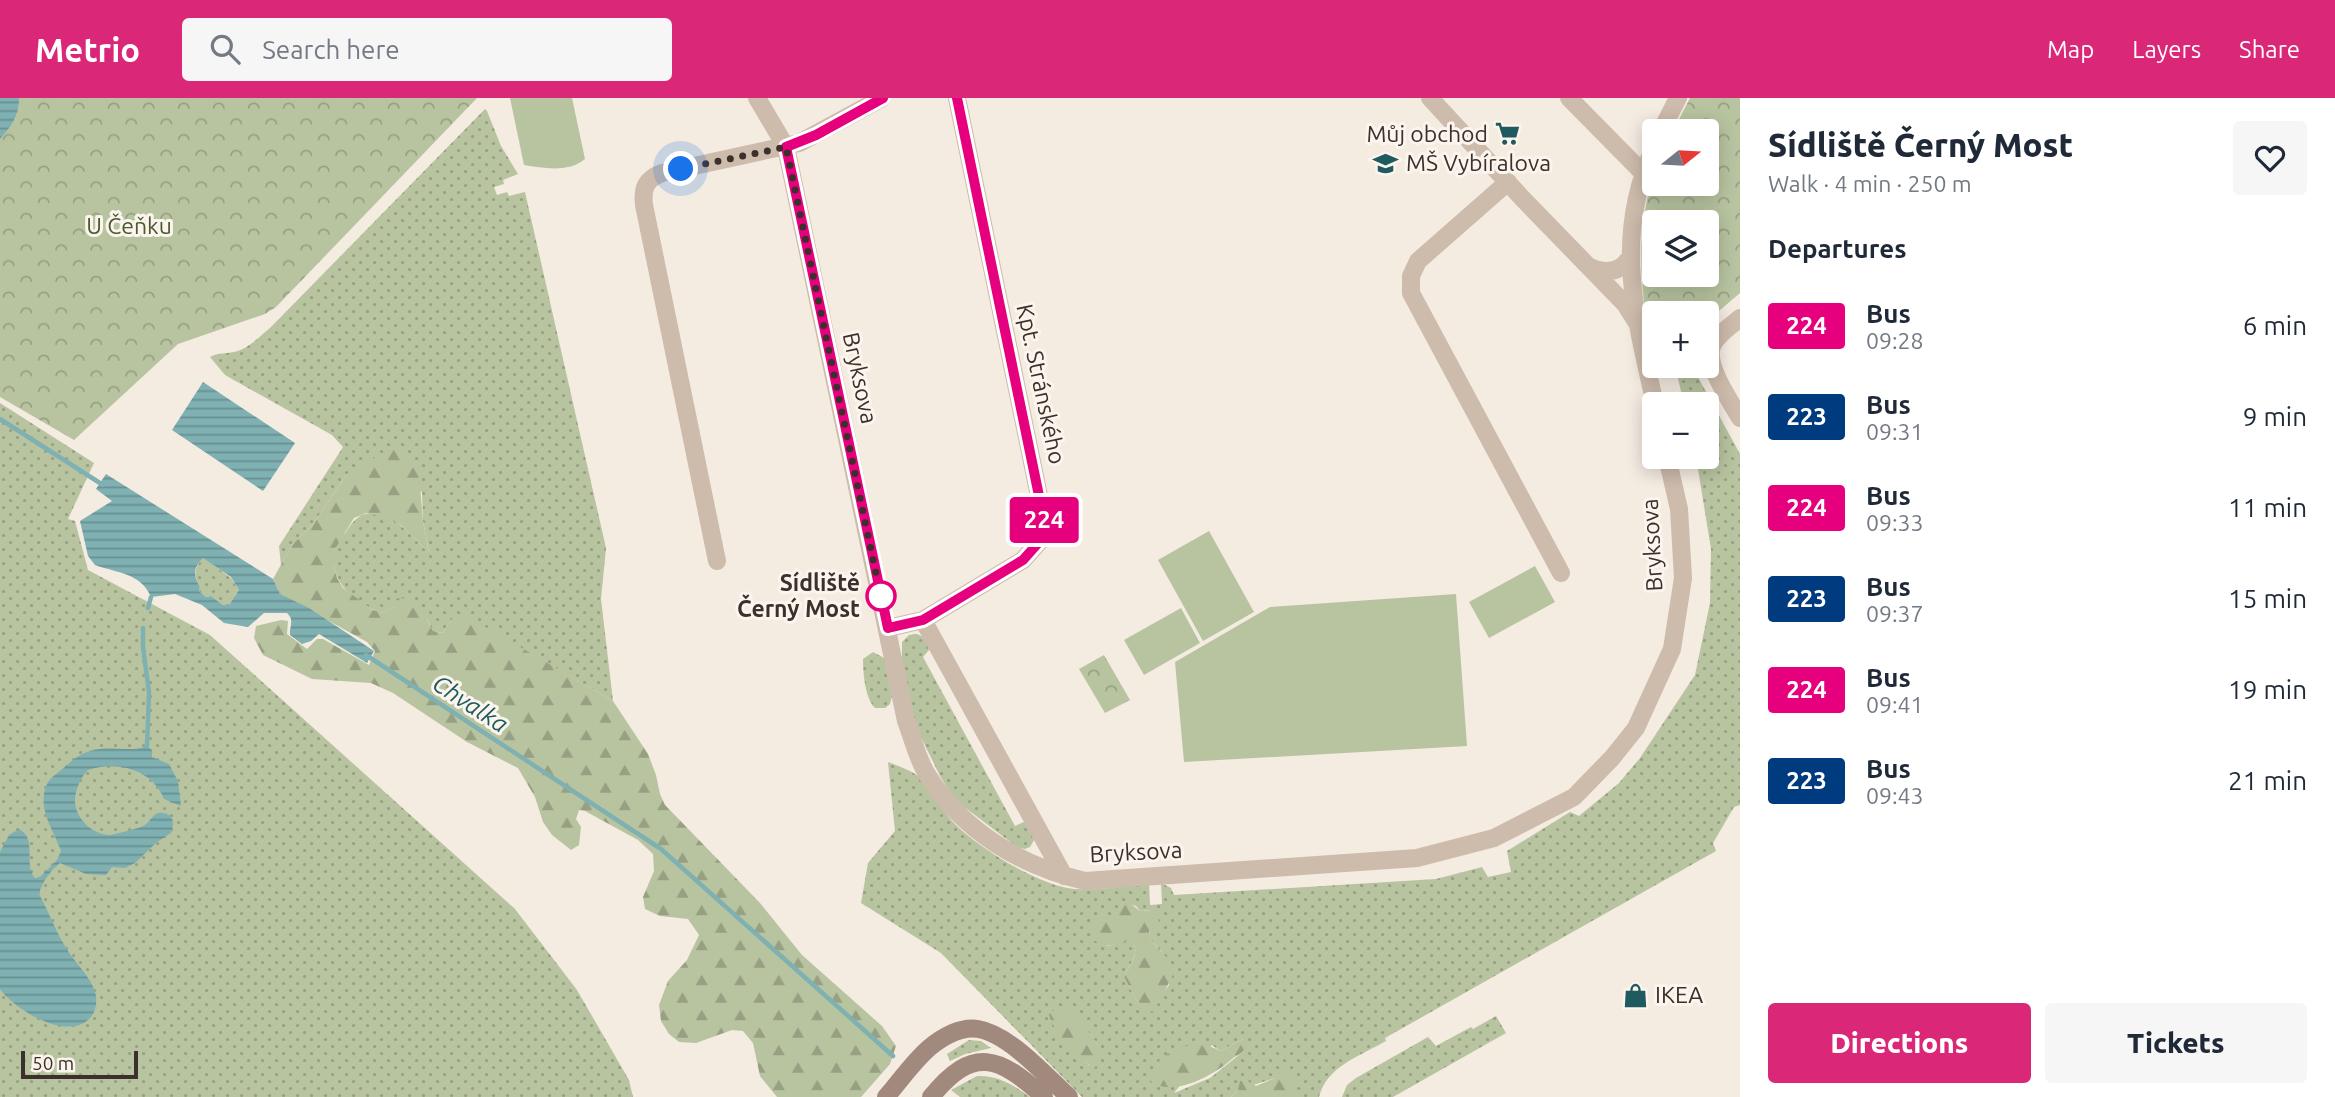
<!DOCTYPE html>
<meta charset="utf-8">
<style>
body{margin:0;font-family:Ubuntu,sans-serif;background:#f6f6f7;color:#1f2937;height:100vh;display:flex;flex-direction:column;font-size:26px;white-space:nowrap}
*{box-sizing:border-box;margin:0}
p{font-size:23px;color:#747a83}
.icon{flex:none;width:38px;height:38px;fill:none;stroke:currentColor;stroke-width:2;stroke-linecap:round;stroke-linejoin:round}
.map{position:relative;flex:1;overflow:hidden}
.panel{display:flex;flex-direction:column;background:#fff;width:595px}
.panel>*{flex:none}
.badge{padding:0 14px;border-radius:5px;font-size:24px;line-height:46px}
.needle{width:46px;rotate:72deg}
.buttons{position:absolute;left:1642px;top:21px;display:grid;gap:14px}
.buttons a{display:grid;place-items:center;width:77px;height:77px;border-radius:7px;background:#fff;box-shadow:0 4px 18px #0003;font-size:35px}
.scale{position:absolute;left:21px;bottom:18px;width:117px;box-sizing:border-box;padding-left:7px;border:4px solid #3b302b;border-top:0;font-size:19px;line-height:24px;white-space:nowrap;color:#3b302b;-webkit-text-stroke:5px #fbf5ee;paint-order:stroke}
.you{position:absolute;width:35px;height:35px;margin:-18px;border:5px solid #fff;border-radius:50%;background:#1a73e8;box-shadow:0 0 0 10px #1a73e833}
.map>.badge{position:absolute;translate:-50% -50%;box-shadow:0 0 0 4px #fff}
h2{padding:0 28px;font-size:26px;line-height:63px}
.round{display:grid;place-items:center;flex:none;width:74px;height:74px;border-radius:7px;background:#f6f6f7}
.headline{display:flex;align-items:center;justify-content:space-between;height:119px;padding:0 28px}
h1{font-size:33px;font-weight:800;line-height:52px}
.primary-button{display:flex;gap:14px;margin-top:auto;padding:14px 28px}
.primary-button a{flex:1;height:80px;border-radius:7px;background:#db2777;color:#fff;font-size:28px;font-weight:800;line-height:80px;text-align:center}
.primary-button a+a{background:#f6f6f7;color:#1f2937}
ul{padding:0;list-style:none}
li{display:flex;align-items:center;gap:21px;height:91px;padding:0 28px}
li div{flex:1}
li b{display:block;font-size:26px}
li em{font-style:normal}
li .badge{min-width:77px;font-weight:700;text-align:center}
header{display:flex;align-items:center;gap:42px;box-sizing:border-box;height:98px;padding:0 35px;background:#db2777;color:#fff}
header strong{font-size:33px}
nav{display:flex;gap:38px;margin-inline-start:auto;font-size:24px}
.search{width:490px;height:63px;background:#f6f6f7;display:flex;align-items:center;gap:18px;box-sizing:border-box;padding:0 24px;border-radius:7px;color:#747a83;font-size:26px}
main{display:flex;flex:1;min-height:0}
.map>svg:first-child{display:block}
</style>
<header>
<strong>Metrio</strong>
<div class="search"><svg class="icon" aria-label="search" viewBox="0 0 24 24"><circle cx="10" cy="10" r="6"/><path d="M15 15l6 6"/></svg>Search here</div>
<nav><a>Map</a><a>Layers</a><a>Share</a></nav>
</header>
<main>
<div class="map">
<svg width="1740" height="999" viewBox="0 0 1740 999">
<defs>
<pattern id="grass-dots" width="8" height="8" patternUnits="userSpaceOnUse" patternTransform="scale(1.75)"><rect width="8" height="8" fill="#b8c4a0"/><path d="M2 2h.1M6 6h.1" fill="none" stroke="#97a083" stroke-width="1.8" stroke-linecap="round"/></pattern>
<pattern id="forest-firs" width="22" height="20" patternUnits="userSpaceOnUse" patternTransform="scale(1.75)"><rect width="22" height="20" fill="#b8c4a0"/><path d="M5 1l3.5 6h-7zM16 11l3.5 6h-7z" fill="#97a083"/></pattern>
<pattern id="park-crowns" width="20" height="18" patternUnits="userSpaceOnUse" patternTransform="scale(1.75)"><rect width="20" height="18" fill="#b8c4a0"/><path d="M2 6a3 3 0 1 1 6 0M12 15a3 3 0 1 1 6 0" fill="none" stroke="#97a083"/></pattern>
<pattern id="water-rules" width="6" height="5" patternUnits="userSpaceOnUse" patternTransform="scale(1.75)"><rect width="6" height="5" fill="#7fb0b2"/><path d="M0 2.5h6" fill="none" stroke="#699091"/></pattern>
</defs>
<rect width="100%" height="100%" fill="#f4ebe1"/>
<!-- grass -->
<path fill="url(#grass-dots)" fill-rule="evenodd" d="M485,11L487,13L501,48L518,76L503,82L504,86L494,89L497,97L507,94L509,98L525,94L606,450L601,501L613,603L470,521H452L443,535L433,533L427,521L393,509L383,515C357,508 327,483 335,452C336,446 342,439 346,434C358,415 365,412 387,419C404,426 415,443 429,454L423,423L422,394L347,376L313,426L292,447L281,467L279,448L343,349L332,337L225,277L210,259C219,254 225,256 234,254C248,251 259,239 270,230Z
M1675,268H1692L1740,356V707L1734,709L1713,745L1716,753L1385,940L1386,943C1360,958 1327,968 1319,999H1301L1275,980L1238,992L1231,999H1082L941,855L861,805L868,765L895,733L888,664C898,668 910,672 918,678C932,688 941,711 953,724C978,750 1038,787 1074,791C1099,793 1125,788 1149,785L1150,807L1162,806L1161,785L1171,790L1174,797L1436,781L1482,769L1488,779L1511,774L1507,753L1570,714L1579,718L1619,685L1640,660L1695,577L1710,505L1711,451L1696,359H1706V306H1684ZM1123,804L1136,808L1140,813L1150,812L1149,840L1162,854L1169,887L1149,913L1137,903L1124,879C1129,866 1141,855 1132,842L1108,848L1094,842L1101,816L1110,822L1114,820ZM1057,910L1077,918L1098,947L1089,967L1056,931ZM1243,941L1244,953L1210,980L1174,995L1212,947L1220,953Z
M0,305L94,365L68,421L75,423L88,472L210,537L515,811L577,892L629,982L633,999H0Z
M203,459L231,480L239,492L229,507H223L211,498L206,499L199,493L200,489C193,476 194,471 203,459Z
M917,536L925,540L929,552L923,559L1015,728L1026,723L1034,742L1030,749L1025,751L1017,749L955,702L940,678L916,629L902,562V544L909,537Z
M873,554L884,560L892,598L890,606L885,610H875C865,600 863,575 863,561Z
M1496,918L1506,935L1393,999H1342L1347,987L1356,980L1428,939L1436,948L1471,929L1473,931Z
M969,942L981,943L991,950L965,956L950,963L947,956Z
M977,978C997,977 1014,987 1030,999H960L951,992Z"/>
<!-- forest -->
<path fill="url(#forest-firs)" d="M393,349L407,360L419,375L423,423L429,455L402,428L388,420L366,415L354,420L335,451L334,468L337,480L343,490L373,512L383,515L393,509L397,500C417,499 425,517 433,533L443,535L452,521L470,520L613,603L648,656L656,677L660,696L665,707L760,805L802,857L882,928L896,948L890,966L861,999H777L760,978L753,945L743,933L732,932L696,945L679,944L669,936L661,923L659,907L668,883L687,862L699,837L688,821L660,818L645,811L643,799L654,773L653,756L638,742L585,713L579,712L576,721L581,729L579,747L571,752L552,737L543,724L535,699L518,670L467,644L393,595L371,585L312,581L263,557L254,540L256,528L281,522L288,523L287,536L307,551L317,541H323L369,567L375,553L367,544L280,496L273,481L292,447L313,426L347,376Z
M1126,802L1140,813L1155,812L1158,815L1159,827L1149,833V840L1168,861L1173,877L1154,913L1149,914L1137,903L1124,879C1129,867 1141,855 1132,843C1116,846 1101,854 1090,836L1093,818L1101,816L1110,821L1113,820L1123,804Z
M1057,910L1071,912L1077,917L1098,947L1100,956L1095,970C1079,962 1052,933 1049,916Z
M1243,941L1248,946C1245,954 1239,956 1232,961C1213,978 1174,999 1151,984C1152,952 1196,938 1220,953Z
M1280,973H1287L1302,999H1231L1238,992L1240,983L1246,982L1256,988L1275,980Z"/>
<!-- park -->
<path fill="url(#park-crowns)" fill-rule="evenodd" d="M19,0H477L276,209L265,216L178,246L74,342L0,299V41C11,28 20,17 19,0Z
M1690,0H1740V195L1706,224V215H1654V247L1650,242C1639,186 1637,129 1654,74V86H1706V33H1673ZM1654,124H1706V177H1654Z
M1104,557L1130,602L1105,615L1079,571Z"/>
<!-- garden -->
<path fill="#b8c4a0" d="M510,0H572L585,61C568,75 544,70 524,67Z
M1209,433L1254,514L1203,543L1158,462Z
M1535,468L1555,504L1489,540L1469,504Z
M1456,496L1467,648L1184,664L1175,564L1270,509Z
M1181,510L1200,545L1144,577L1124,542Z"/>
<!-- water -->
<path fill="url(#water-rules)" fill-rule="evenodd" d="M0,0H19C20,17 11,29 0,41Z
M203,284L295,345L263,393L172,332Z
M106,376L273,481L280,496L309,510L374,553L367,565L319,536L311,543L302,546L290,537C289,529 295,522 287,515H264L248,529L224,525L202,507L175,496L151,499C141,475 117,475 95,467L88,458L80,423L112,403L96,391ZM203,460L231,479L239,492L229,507H223L211,498L206,499L199,493L200,489C193,477 193,470 203,460Z
M147,648L152,652V659L169,666L178,683L181,708L164,701C153,672 117,662 88,672C81,679 76,690 75,701C74,719 92,737 110,737C117,736 134,731 141,729C151,726 152,713 163,715C175,716 174,727 171,735L157,744L135,765L125,770L112,769L106,777L86,776L60,765C50,773 42,784 39,796C49,814 56,835 68,853C77,867 93,881 96,898C97,907 95,916 88,922C65,942 15,912 0,891V754L9,737L19,731C38,740 23,767 35,780H39L57,762L61,753C54,733 36,710 47,686C50,679 61,673 67,667C76,659 86,652 100,651C116,649 134,654 147,648Z"/>
<g fill="none" stroke-linecap="round" stroke-linejoin="round">
<!-- stream -->
<path stroke="#7fb0b2" stroke-width="4.5" d="M0,321L103,387
M148,510L151,499
M143,530V549L149,594L147,648
M366,557L661,751L893,958"/>
<!-- minor -->
<path stroke="#cdbbac" stroke-width="18" d="M757,0L786,49L906,623C913,641 918,663 928,678C963,733 1022,769 1085,783L1417,760L1494,740L1574,699L1612,660L1636,630L1672,551L1683,480L1679,411L1667,359
M1430,0L1522,100L1625,206L1637,225
M1569,0L1642,74
M1661,33L1678,0
M1654,50C1613,138 1635,217 1655,306
M1508,84L1418,163L1411,178V195L1561,475
M1588,168C1604,176 1620,176 1630,159
M1740,220C1731,228 1717,237 1712,248C1705,268 1730,302 1740,320
M717,463L644,107C642,90 646,81 662,75L799,45L882,0
M923,522L1064,778
M888,530L923,522L1023,462L1039,444L1044,422L957,0"/>
<!-- secondary -->
<path stroke="#a18a7d" stroke-width="18" d="M886,999C900,983 913,964 929,950C942,939 961,928 978,931C1009,936 1046,978 1069,999
M931,999C973,947 999,958 1044,999"/>
</g>
<g fill="none" stroke-linecap="round" stroke-linejoin="round">
<defs>
<path id="line" d="M883,0L816,37L786,49L888,530L923,522L1023,462L1039,444L1044,422L957,0"/>
</defs>
<!-- line casing -->
<use href="#line" stroke="#fff" stroke-width="16"/>
<!-- line -->
<use href="#line" stroke="#e6007e" stroke-width="10"/>
<!-- walk -->
<path stroke="#3b302b" stroke-width="7" stroke-dasharray="0 12.6" d="M681,71L786,49L882,504L881,498"/>
</g>
<!-- icons -->
<defs>
<symbol id="supermarket-bare" viewBox="-9 -9 18 18"><path d="M-6-5.5h2.5l.6 2H6L4.5 2H-2.5L-4.4-4H-6ZM-1.5 3.2a1.3 1.3 0 1 0 .1 0ZM3 3.2a1.3 1.3 0 1 0 .1 0Z" fill="#1f5a5e" stroke="#fbf5ee" stroke-width="2.5" paint-order="stroke"/></symbol>
<symbol id="school-bare" viewBox="-9 -9 18 18"><path d="M0-5L7-2L0 1L-7-2ZM-4 1L0 2.5L4 1V4Q0 6-4 4Z" fill="#1f5a5e" stroke="#fbf5ee" stroke-width="2.5" paint-order="stroke"/></symbol>
<symbol id="shop-bare" viewBox="-9 -9 18 18"><path d="M-5-2.5h2.3a2.7 3.5 0 0 1 5.4 0H5L5.5 6h-11ZM-1.5-2.5h3a1.5 2.3 0 0 0-3 0Z" fill="#1f5a5e" stroke="#fbf5ee" stroke-width="2.5" paint-order="stroke"/></symbol>
</defs>
<g fill-rule="evenodd">
<use href="#supermarket-bare" x="1490" y="18" width="35" height="35"/>
<use href="#school-bare" x="1368" y="48" width="35" height="35"/>
<use href="#shop-bare" x="1618" y="880" width="35" height="35"/>
</g>
<!-- markers -->
<circle fill="#fff" stroke="#e6007e" stroke-width="3.5" cx="881" cy="498" r="14"/>
<g text-anchor="middle" stroke-width="6" stroke-linejoin="round" paint-order="stroke">
<!-- poi labels -->
<g font-size="23" fill="#3b302b" stroke="#fbf5ee" text-anchor="start">
<text x="1488" y="44" text-anchor="end">Můj obchod</text>
<text x="1406" y="73">MŠ Vybíralova</text>
<text x="1655" y="905">IKEA</text>
</g>
<!-- park labels -->
<g font-size="23" fill="#4a5a2e" stroke="#fbf5ee">
<text x="129" y="136">U Čeňku</text>
</g>
<!-- street labels -->
<g font-size="23" fill="#3b302b" stroke="#fbf5ee">
<text transform="translate(860 280) rotate(78)" y="8">Bryksova</text>
<text transform="translate(1041 286) rotate(78)" y="8">Kpt. Stránského</text>
<text transform="translate(1652 447) rotate(-93)" y="8">Bryksova</text>
<text transform="translate(1136 754) rotate(-3)" y="8">Bryksova</text>
</g>
<!-- stop labels -->
<g font-size="23" font-weight="bold" fill="#3b302b" stroke="#fbf5ee" text-anchor="end">
<text x="860" y="493">Sídliště<tspan x="860" dy="26">Černý Most</tspan></text>
</g>
<!-- water labels -->
<g font-size="24" font-style="italic" fill="#1f5a5e" stroke="#fbf5ee">
<text transform="translate(470 606) rotate(33)" y="8">Chvalka</text>
</g>
</g>
</svg>
<div class="buttons">
<a><svg class="needle" viewBox="-14 -14 28 28"><path d="M0-13l5 13h-10z" fill="#e53935"/><path d="M0 13l5-13h-10z" fill="#747a83"/></svg></a>
<a><svg class="icon" aria-label="layers" viewBox="0 0 24 24"><path d="M12 4l9 5-9 5-9-5zM3 14l9 5 9-5"/></svg></a>
<a>+</a>
<a>−</a>
</div>
<div class="scale">50 m</div>
<div class="you" style="left:681px;top:71px"></div>
<b class="badge" style="left:1044px;top:422px;background:#e6007e;color:#fff">224</b>
</div>
<section class="panel">
<div class="headline"><div><h1>Sídliště Černý Most</h1><p>Walk · 4 min · 250 m</p></div><a class="round"><svg class="icon" aria-label="heart" viewBox="0 0 24 24"><path d="M12 20l-8-8c-3-5 5-10 8-4 3-6 11-1 8 4z"/></svg></a></div>
<h2>Departures</h2>
<ul>
<li><span class="badge" style="background:#e6007e;color:#fff">224</span><div><b>Bus</b><p>09:28</p></div><em>6 min</em></li>
<li><span class="badge" style="background:#003b80;color:#fff">223</span><div><b>Bus</b><p>09:31</p></div><em>9 min</em></li>
<li><span class="badge" style="background:#e6007e;color:#fff">224</span><div><b>Bus</b><p>09:33</p></div><em>11 min</em></li>
<li><span class="badge" style="background:#003b80;color:#fff">223</span><div><b>Bus</b><p>09:37</p></div><em>15 min</em></li>
<li><span class="badge" style="background:#e6007e;color:#fff">224</span><div><b>Bus</b><p>09:41</p></div><em>19 min</em></li>
<li><span class="badge" style="background:#003b80;color:#fff">223</span><div><b>Bus</b><p>09:43</p></div><em>21 min</em></li>
</ul>
<div class="primary-button"><a>Directions</a><a>Tickets</a></div>
</section>
</main>
